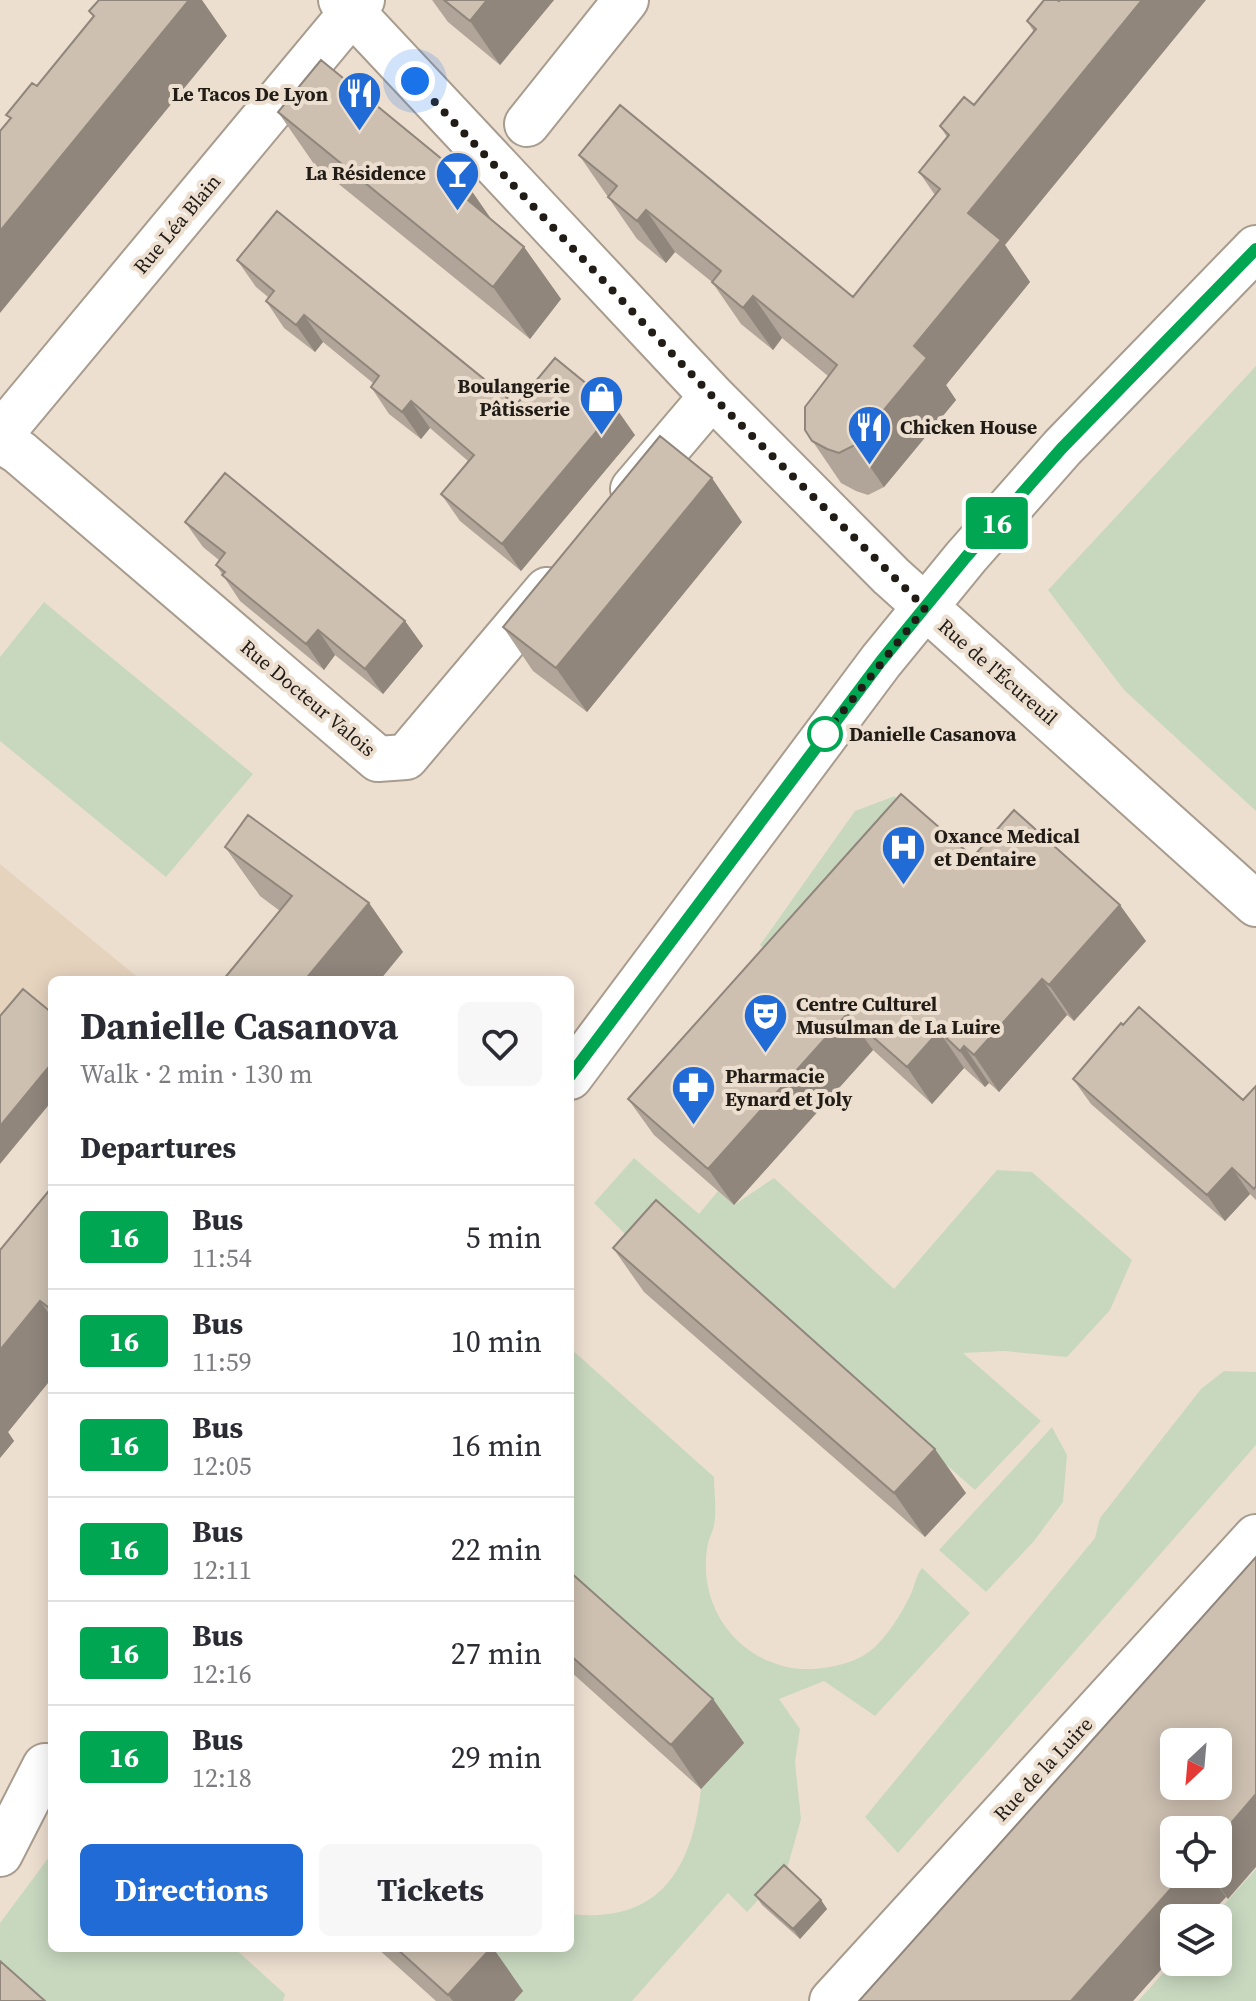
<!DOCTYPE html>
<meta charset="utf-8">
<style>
body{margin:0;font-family:"Source Serif 4",serif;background:#f7f7f7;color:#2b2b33;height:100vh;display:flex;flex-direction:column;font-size:30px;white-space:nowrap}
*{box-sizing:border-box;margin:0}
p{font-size:26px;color:#7c7c81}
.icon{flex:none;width:44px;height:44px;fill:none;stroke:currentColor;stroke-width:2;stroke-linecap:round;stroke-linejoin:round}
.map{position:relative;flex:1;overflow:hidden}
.panel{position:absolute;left:48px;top:976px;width:526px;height:976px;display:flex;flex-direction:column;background:#fff;border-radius:12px;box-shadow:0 4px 20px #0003}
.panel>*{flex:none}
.badge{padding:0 16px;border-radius:6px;font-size:28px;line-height:52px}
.needle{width:52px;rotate:206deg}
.buttons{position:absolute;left:1160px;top:1728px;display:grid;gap:16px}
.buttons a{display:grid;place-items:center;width:72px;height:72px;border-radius:12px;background:#fff;box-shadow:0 4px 20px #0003;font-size:40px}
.you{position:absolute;width:40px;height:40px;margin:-20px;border:6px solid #fff;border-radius:50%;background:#1a73e8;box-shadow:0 0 0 12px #1a73e833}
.map>.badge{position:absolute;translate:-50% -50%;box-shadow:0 0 0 4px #fff}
h2{padding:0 32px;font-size:30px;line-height:72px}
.round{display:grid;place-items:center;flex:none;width:84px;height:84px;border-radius:12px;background:#f7f7f7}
.overview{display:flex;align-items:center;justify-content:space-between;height:136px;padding:0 32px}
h1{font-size:38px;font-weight:700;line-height:60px}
.action{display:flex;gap:16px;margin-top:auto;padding:16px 32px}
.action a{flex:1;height:92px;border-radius:12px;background:#216bd6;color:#fff;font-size:32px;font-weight:700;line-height:92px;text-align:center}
.action a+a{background:#f7f7f7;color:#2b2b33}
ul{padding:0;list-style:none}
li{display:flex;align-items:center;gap:24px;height:104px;padding:0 32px;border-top:2px solid #e1e1e2}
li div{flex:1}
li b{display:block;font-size:30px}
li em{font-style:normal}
li .badge{min-width:88px;font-weight:700;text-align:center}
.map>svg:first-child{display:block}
</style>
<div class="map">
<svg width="1256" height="2001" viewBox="0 0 1256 2001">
<rect width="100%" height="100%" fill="#eddfd0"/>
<!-- built -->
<path fill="#e6d3be" d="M0,864L141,980H52V1100L0,1162Z"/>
<!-- green -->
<path fill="#c8d8bf" d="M1256,366V811L1124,690L1048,590Z
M44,602L253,774L166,877L0,741V657Z
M895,796L901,813L772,955L760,945L855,811Z
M634,1158L699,1214L718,1191L734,1205L774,1178L894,1289L997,1170L1032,1172L1132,1260L1110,1310L1067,1357L1004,1351L963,1353L1041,1421L975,1490L686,1236L657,1266L594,1203Z
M570,1348L714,1477C714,1492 717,1511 714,1526C712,1533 708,1541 707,1549C698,1610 741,1664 801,1669C825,1670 858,1664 876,1646C890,1632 901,1614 910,1596C915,1586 915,1577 922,1568L970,1613L875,1716L824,1681L779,1699L800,1729L795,1762L801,1819L787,1869L747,1912L728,1893L632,2001H514L522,1991L475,1948H570V1914C659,1924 692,1870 701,1789L570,1588Z
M1224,1371L1256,1372V1445L898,1853L865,1817L1095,1538L1100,1518L1201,1389Z
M1052,1427L1067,1455L1063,1502L1034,1541L986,1592L939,1550Z
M52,1853V1948H234L285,1994L283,2001H0V1923Z
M1256,1869V2001H1138L1174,1961L1218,1962V1918H1212Z"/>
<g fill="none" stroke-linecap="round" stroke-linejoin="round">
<defs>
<path id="minor" d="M341,0L712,396L891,576L1256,904
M527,124L626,0
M0,435L362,0
M0,440L19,452L378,759L406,757L547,590
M633,489L712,396
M570,1077L881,661L966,557L1062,448L1256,248
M0,1854L45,1766
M832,2001L1256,1537"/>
</defs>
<!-- minor casing -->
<use href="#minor" stroke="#a89c8e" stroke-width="48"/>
<!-- minor -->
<use href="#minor" stroke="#fff" stroke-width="44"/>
</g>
<!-- wall -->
<path fill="#b0a598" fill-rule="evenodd" d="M432,0H554L500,65L448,22Z
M1044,0L1005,245L1030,282L946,385L956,400L884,487L868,495L856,491L841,483L805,430L828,376L782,338L773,350L741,324L712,282L675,252L666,263L637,239L579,155L853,297L935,195L919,172L947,137L940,126L974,105L1034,32L1027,21Z
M278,112L524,247L561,299L530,339L314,164Z
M237,260L516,405L635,435L521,571L460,521L441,494L468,461L430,428L421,439L389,414L371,387L373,383L323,342L315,352L284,328L266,301L268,297L256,287Z
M185,522L405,621L423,646L383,694L335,655L324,670L240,601L216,565L219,560L203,547Z
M742,522L587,712L533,671L503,627Z
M225,847L369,903L403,952L280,911L260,896Z
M973,857L1146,941L1074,1021L1067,1015L999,1092L989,1083L985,1087L964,1068L932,1104L873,1050L734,1205L654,1135L628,1099Z
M1073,1079L1243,1100L1256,1086V1200L1250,1194L1225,1221L1091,1104Z
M52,1187V1378L8,1432L14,1441L0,1458V1250Z
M613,1248L966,1493L925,1537L644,1292Z
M1256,1557L1228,1899L1226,1897L1206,1918H1174V1955L1133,2001ZM1218,1830V1874H1174Z
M570,1572L713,1699L744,1743L701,1789L570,1671Z
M755,1895L821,1900L827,1909L800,1939L762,1905Z
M377,1948H493L523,1991L514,2001H436Z"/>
<!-- shaded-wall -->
<path fill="#90867c" d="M189,0H202L227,36L0,313V231Z
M487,0H554L500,65L470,21Z
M1142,0H1206L1005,245L1030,282L946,385L956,400L884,487L855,445L914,346L968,213Z
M460,174L496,226L451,186Z
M646,210L675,252L666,263L637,221Z
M524,247L561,299L530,339L493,287Z
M753,296L782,338L773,350L743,308Z
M304,315L323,342L315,352L296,325Z
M411,401L430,428L421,439L402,412Z
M616,408L635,435L521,571L502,544Z
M712,478L742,522L587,712L556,668Z
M405,621L423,646L383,694L365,669Z
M318,630L335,655L324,670L306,644Z
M369,903L403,952L380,980H305Z
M1120,905L1146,941L1074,1021L1049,985Z
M1042,979L1067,1015L999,1092L974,1055Z
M847,1014L873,1050L734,1205L708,1169Z
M939,1031L964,1068L932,1104L907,1067Z
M964,1046L989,1083L985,1087L960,1051Z
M52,1063V1101L0,1164V1126Z
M1232,1168L1250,1194L1225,1221L1207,1195Z
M40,1301L52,1318V1378L8,1432L14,1441L0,1458V1350Z
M935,1449L966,1493L925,1537L894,1493Z
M713,1699L744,1743L701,1789L671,1745Z
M1256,1794V1867L1228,1899L1211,1874H1218V1841L1232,1822Z
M1184,1874H1210L1226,1897L1206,1918H1174V1955L1133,2001H1071Z
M821,1900L827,1909L800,1939L793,1929Z
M491,1948H493L523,1991L514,2001H453L448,1995Z"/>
<!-- building -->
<path fill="#cdc0b1" stroke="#90867c" stroke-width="2" fill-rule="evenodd" d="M99,0H189L0,231V131L11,118L6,115L32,83L37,86L94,16L89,11Z
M444,0H487L470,21Z
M1044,0H1057L1059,1L1060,0H1142L968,213L1001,240L914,346L927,358L855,445L839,453L827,449L812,441L805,430V407L837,365L753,296L743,308L712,282L721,271L646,210L637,221L608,197L617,186L579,155L620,105L853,297L940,189L919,172L949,135L940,126L964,97L974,105L1036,29L1027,21Z
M321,60L460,174L451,186L524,247L493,287L278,112Z
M277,211L516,405L555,358L616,408L502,544L441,494L474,455L411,401L402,412L371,387L379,376L304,315L296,325L266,301L274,291L237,260Z
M660,436L712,478L556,668L503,627Z
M225,473L405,621L365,669L318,630L306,644L222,575L225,572L216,565L225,553L185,522Z
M901,794L973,857L1014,810L1120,905L1049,985L1042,979L974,1055L964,1046L960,1051L939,1031L907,1067L847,1014L708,1169L628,1099Z
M248,815L369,903L305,980H223L292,896L225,847Z
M23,989L52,1013V1063L0,1126V1016Z
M1139,1007L1243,1100L1256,1086V1186L1254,1189L1232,1168L1207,1195L1073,1079L1121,1023L1123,1025Z
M52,1187V1303L48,1307L40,1301L0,1350V1250Z
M656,1200L935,1449L894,1493L613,1248Z
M1256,1557V1794L1232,1822L1233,1823L1218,1841V1830H1174V1874H1184L1071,2001H859ZM1174,1742H1218V1786H1174Z
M570,1572L713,1699L671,1745L570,1655Z
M784,1865L821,1900L793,1929L755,1895Z
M396,1948H491L448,1995Z
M0,1961L45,2001H0Z"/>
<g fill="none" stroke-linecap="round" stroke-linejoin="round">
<defs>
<path id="line" d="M570,1076L881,661L966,557L1062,448L1256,249"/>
</defs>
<!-- line casing -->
<use href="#line" stroke="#fff" stroke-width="18"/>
<!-- line -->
<use href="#line" stroke="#00a651" stroke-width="12"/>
<!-- walk -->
<path stroke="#211c16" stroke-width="8" stroke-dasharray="0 14.4" d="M415,81L712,396L925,608L825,734"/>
</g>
<!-- icons -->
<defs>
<symbol id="restaurant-pin" viewBox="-11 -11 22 30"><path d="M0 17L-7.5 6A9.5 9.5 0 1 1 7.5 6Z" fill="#216bd6" stroke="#eddfd0"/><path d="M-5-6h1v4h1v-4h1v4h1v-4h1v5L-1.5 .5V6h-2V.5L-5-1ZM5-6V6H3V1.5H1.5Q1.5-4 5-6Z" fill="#fff"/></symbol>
<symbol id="bar-pin" viewBox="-11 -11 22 30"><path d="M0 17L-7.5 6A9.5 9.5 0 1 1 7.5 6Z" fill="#216bd6" stroke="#eddfd0"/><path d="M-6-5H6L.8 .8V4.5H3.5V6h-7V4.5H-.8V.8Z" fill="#fff"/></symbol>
<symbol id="shop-pin" viewBox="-11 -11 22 30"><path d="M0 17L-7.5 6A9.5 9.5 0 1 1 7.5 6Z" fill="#216bd6" stroke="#eddfd0"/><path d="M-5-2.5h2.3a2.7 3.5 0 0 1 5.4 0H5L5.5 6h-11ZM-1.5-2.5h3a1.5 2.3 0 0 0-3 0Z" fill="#fff"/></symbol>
<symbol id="hospital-pin" viewBox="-11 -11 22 30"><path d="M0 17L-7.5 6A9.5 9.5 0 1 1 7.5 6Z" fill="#216bd6" stroke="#eddfd0"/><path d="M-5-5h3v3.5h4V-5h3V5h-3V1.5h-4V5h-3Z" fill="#fff"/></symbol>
<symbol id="theatre-pin" viewBox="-11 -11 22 30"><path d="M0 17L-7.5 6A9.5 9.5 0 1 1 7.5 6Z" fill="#216bd6" stroke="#eddfd0"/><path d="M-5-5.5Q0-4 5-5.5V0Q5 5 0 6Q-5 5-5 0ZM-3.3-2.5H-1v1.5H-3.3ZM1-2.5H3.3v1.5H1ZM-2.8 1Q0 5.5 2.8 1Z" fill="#fff"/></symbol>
<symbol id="pharmacy-pin" viewBox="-11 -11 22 30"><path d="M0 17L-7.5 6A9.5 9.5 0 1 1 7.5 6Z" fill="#216bd6" stroke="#eddfd0"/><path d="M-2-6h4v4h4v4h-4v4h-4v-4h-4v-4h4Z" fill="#fff"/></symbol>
</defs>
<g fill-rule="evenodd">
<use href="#restaurant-pin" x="334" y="68" width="51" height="69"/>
<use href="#bar-pin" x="432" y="148" width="51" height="69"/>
<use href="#shop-pin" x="576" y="372" width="51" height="69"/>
<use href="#restaurant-pin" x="844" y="402" width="51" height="69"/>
<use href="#hospital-pin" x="878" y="822" width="51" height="69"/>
<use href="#theatre-pin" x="740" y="990" width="51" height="69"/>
<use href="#pharmacy-pin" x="668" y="1062" width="51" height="69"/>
</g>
<!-- markers -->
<circle fill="#fff" stroke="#00a651" stroke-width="4" cx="825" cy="734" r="16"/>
<g text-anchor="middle" stroke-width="8" stroke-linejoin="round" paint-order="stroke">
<!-- poi labels -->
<g font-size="20" font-weight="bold" fill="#211c16" stroke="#eddfd0" text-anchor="start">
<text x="328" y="101" text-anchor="end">Le Tacos De Lyon</text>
<text x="426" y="180" text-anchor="end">La Résidence</text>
<text x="570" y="393" text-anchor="end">Boulangerie<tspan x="570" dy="23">Pâtisserie</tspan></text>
<text x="900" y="434">Chicken House</text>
<text x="934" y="843">Oxance Medical<tspan x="934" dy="23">et Dentaire</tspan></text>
<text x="796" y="1011">Centre Culturel<tspan x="796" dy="23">Musulman de La Luire</tspan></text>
<text x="725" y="1083">Pharmacie<tspan x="725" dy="23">Eynard et Joly</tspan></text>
</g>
<!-- street labels -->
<g font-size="20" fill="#211c16" stroke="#eddfd0">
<text transform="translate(177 224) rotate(-50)" y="7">Rue Léa Blain</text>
<text transform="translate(998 672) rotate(41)" y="7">Rue de l'Écureuil</text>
<text transform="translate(308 698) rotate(40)" y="7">Rue Docteur Valois</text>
<text transform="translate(1043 1769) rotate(-47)" y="7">Rue de la Luire</text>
</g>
<!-- stop labels -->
<g font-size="20" font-weight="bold" fill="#211c16" stroke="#eddfd0" text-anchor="start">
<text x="849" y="741">Danielle Casanova</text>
</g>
</g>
</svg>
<div class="buttons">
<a><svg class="needle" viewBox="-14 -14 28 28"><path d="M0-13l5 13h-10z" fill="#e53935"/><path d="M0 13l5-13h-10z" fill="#7c7c81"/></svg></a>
<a><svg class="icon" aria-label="locate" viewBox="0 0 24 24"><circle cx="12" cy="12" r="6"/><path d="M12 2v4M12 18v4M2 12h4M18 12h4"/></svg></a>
<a><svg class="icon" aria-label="layers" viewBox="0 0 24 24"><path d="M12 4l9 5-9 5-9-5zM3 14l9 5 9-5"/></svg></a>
</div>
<div class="you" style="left:415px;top:81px"></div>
<b class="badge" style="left:997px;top:523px;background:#00a651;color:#fff">16</b>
<section class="panel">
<div class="overview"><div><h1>Danielle Casanova</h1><p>Walk · 2 min · 130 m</p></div><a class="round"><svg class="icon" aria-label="heart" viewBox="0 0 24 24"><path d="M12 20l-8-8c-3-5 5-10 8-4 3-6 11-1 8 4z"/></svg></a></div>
<h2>Departures</h2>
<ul>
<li><span class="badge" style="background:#00a651;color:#fff">16</span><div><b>Bus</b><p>11:54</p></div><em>5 min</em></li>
<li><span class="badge" style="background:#00a651;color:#fff">16</span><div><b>Bus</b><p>11:59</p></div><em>10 min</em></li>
<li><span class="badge" style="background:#00a651;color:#fff">16</span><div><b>Bus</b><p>12:05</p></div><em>16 min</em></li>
<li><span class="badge" style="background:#00a651;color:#fff">16</span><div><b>Bus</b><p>12:11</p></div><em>22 min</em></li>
<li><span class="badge" style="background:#00a651;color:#fff">16</span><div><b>Bus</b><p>12:16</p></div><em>27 min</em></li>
<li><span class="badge" style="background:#00a651;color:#fff">16</span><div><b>Bus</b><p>12:18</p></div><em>29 min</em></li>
</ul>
<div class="action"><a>Directions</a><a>Tickets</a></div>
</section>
</div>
